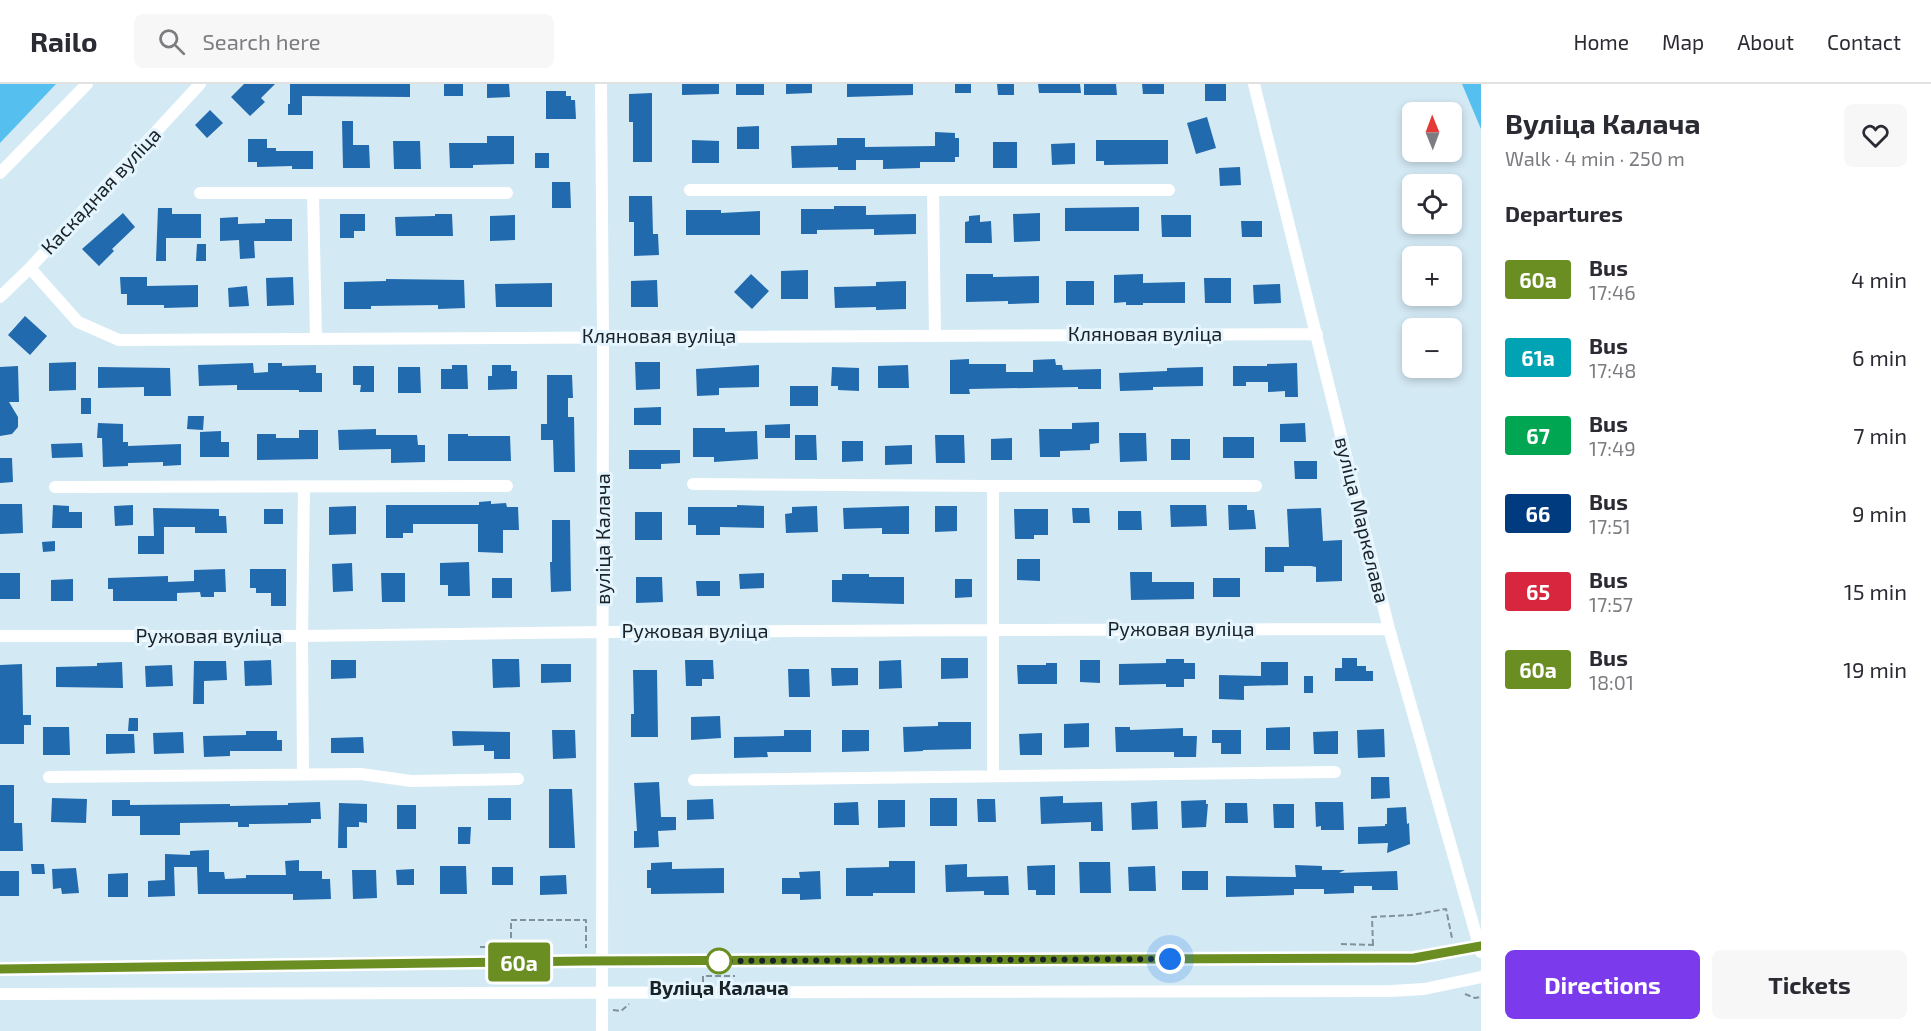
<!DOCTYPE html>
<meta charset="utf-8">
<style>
body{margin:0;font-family:"Exo 2",sans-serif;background:#f7f7f7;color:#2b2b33;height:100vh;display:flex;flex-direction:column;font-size:22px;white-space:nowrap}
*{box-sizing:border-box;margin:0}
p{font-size:20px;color:#7c7c81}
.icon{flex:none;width:33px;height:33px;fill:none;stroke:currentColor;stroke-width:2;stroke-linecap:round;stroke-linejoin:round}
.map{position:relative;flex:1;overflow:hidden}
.panel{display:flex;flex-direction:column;background:#fff;width:450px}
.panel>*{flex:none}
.badge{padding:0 12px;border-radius:4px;font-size:21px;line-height:39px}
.needle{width:39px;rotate:359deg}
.controls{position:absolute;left:1402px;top:18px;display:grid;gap:12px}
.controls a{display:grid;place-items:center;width:60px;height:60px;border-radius:9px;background:#fff;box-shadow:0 3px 9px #0003;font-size:30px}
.you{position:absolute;width:30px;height:30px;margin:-15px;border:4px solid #fff;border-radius:50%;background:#1a73e8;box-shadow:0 0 0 9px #1a73e833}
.map>.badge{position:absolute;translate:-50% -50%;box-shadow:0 0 0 3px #fff}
h2{padding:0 24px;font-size:22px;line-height:54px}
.round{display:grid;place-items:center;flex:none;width:63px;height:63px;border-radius:9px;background:#f7f7f7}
.overview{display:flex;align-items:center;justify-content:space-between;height:102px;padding:0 24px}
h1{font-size:28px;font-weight:700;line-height:45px}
.cta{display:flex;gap:12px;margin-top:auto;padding:12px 24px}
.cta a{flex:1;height:69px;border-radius:9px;background:#7c3aed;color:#fff;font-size:24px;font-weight:700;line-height:69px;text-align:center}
.cta a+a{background:#f7f7f7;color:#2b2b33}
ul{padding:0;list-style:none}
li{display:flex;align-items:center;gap:18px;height:78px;padding:0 24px}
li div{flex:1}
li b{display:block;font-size:22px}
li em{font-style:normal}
li .badge{min-width:66px;font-weight:700;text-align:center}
header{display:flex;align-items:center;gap:36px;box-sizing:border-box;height:84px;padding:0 30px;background:#fff;border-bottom:2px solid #e1e1e2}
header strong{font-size:28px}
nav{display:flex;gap:33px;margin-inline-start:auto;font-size:21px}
.search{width:420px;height:54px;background:#f7f7f7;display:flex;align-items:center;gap:15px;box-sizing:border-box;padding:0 21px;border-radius:9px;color:#7c7c81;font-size:22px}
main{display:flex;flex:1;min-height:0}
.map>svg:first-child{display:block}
</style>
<header>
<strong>Railo</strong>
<div class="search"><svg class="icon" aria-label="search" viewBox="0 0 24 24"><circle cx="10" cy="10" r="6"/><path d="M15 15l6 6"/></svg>Search here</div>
<nav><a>Home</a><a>Map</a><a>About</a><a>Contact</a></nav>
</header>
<main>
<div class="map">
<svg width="1481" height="947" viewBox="0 0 1481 947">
<rect width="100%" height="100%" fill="#d3e9f4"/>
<!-- green -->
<path fill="#55c0f0" d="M0,0H56L0,59Z
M1462,0H1481V45Z"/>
<!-- building -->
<path fill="#216aae" d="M244,0H275L261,14L265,18L250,32L231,13Z
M290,0H410V13L302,12V31H288V20H290Z
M444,0H463V12H444Z
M487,0H509L510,13L487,14Z
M682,0H719V10L682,11Z
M736,0H764V11H736Z
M786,0H812V9L786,10Z
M847,0H913V11L847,13Z
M955,0H971V9H955Z
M997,0H1014V11H998Z
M1038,0H1080L1081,9H1039Z
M1084,0H1116L1117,11H1084Z
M1142,0H1164V10H1143Z
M1205,0H1226V17H1205Z
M546,7H566V12H571V16H575L576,35H546Z
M652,9V78H633V38H629V10Z
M210,26L223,39L207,54L195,41Z
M1207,33L1216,64L1196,70L1187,39Z
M342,37H353V61H369L370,84H343Z
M759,42V65H737V43Z
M935,48L955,49V54H959V73H955V78H920V84L883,85V76H856V86H838V83L792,84L791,62L837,61V54H865V63L935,62Z
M487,52H514V80L473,81V84H450L449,59H487Z
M248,55H267V64H276V67H313V85H292V82L257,83V78H248Z
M692,56L719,57V79H692Z
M1096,56H1168V80L1104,81V77H1096Z
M393,57H420L421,85H394Z
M993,58H1017V84H993Z
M1075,59V80L1052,81L1051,60Z
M535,69H549V84H535Z
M1240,83L1241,101L1220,102L1219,84Z
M552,98H570L571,124H552Z
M629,112H652L653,150H658L659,171L634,172V138H629Z
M834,122H866V131L916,130V150L874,151V145L817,146V150H801V125H834Z
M1139,123V147H1065V124Z
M158,124H172V130H201V154H166V177H156Z
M686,126H721V129L760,127V151H686Z
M123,129L135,143L112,165L114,167L99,182L82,165Z
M1040,129V157L1014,158L1013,130Z
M340,130H365V147H354V154H340Z
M435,130H452L453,152H396L395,133L435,132Z
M515,131V156L490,157V132Z
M980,131V138L991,137L992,159H965V138L969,137V132Z
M1161,131H1191V153H1162Z
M238,133V140L265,139V135H292V157H254L255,174L240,175L239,156L220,157V134Z
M1241,137H1262V153H1242Z
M197,160H206V177H196Z
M808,186V215H781V187Z
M751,190L769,207L752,225L734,208Z
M966,190H993V193L1039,192V219L1008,220V217L966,218Z
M1143,190V199L1185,198V219H1143V221H1126V218L1114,219V191Z
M120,193H147V202L198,201V223L164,224V221H127V210H121Z
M293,193L294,221L267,222L266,194Z
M1204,194H1231V219H1205Z
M386,195L464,196L465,224L438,225V221L371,222V225H344V198L386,197Z
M657,196L658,223H631V197Z
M906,197V225L876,226V223L835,224L834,203L876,202V198Z
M1066,197H1094V221H1066Z
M552,199V223H496L495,200Z
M1280,200L1281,219L1254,220L1253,201Z
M247,202L249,222L229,223L228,204Z
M25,232L47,252L30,271L8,251Z
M969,275V280H1006V288H1033V276L1055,275L1056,281H1062L1063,286L1101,285V305H1078V303L969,305L970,310H950V276Z
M76,278V306L49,307V279Z
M635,278H660V305L636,306Z
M253,279L254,289L268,288V279H282V282L316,281V289H322V308H299V306H237V301L199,302L198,281Z
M1297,279L1298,313H1285V307L1268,308V298H1246V302H1233V282H1267V280Z
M452,281H467L468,305H441V285H452Z
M492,281H511V287H517V305L488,306V292H492Z
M759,281V303L719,304V311L697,312L696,285Z
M908,281L909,304H878V282Z
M18,282L19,318H9L18,333V343L12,350L0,352V283Z
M353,282H374V308H360L361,301H353Z
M98,283L170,284L171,312H144V303L98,304Z
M398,283H420L421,309H398Z
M832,283L859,284V307L838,306V302H831Z
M1203,283V302L1153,303V306L1120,307L1119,289L1167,287V284Z
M547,291H572L573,314H568V333H574L575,388H554L553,356H541V340H547Z
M790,302H818V322H790Z
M81,314H91V330H81Z
M661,323V341H634V324Z
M188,332H204L203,346L187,345Z
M1099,338V359L1090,360V366L1060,367V373H1040L1039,345H1072V339Z
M98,339L123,340V358H128V362L181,360V381L163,382V378L128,379V382L103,383L102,354H97Z
M1305,339L1306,358H1280V340Z
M790,340V354H765V341Z
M693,344H725V348L757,347L758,375L714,378V373H693Z
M376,345V351H417L418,361H425V378L391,379V365L339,366L338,346Z
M299,346H318V375L257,376V350H276V354H299Z
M221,347V358H229V373H200V348Z
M1119,349H1146L1147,377L1120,378Z
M448,350H468V352H510L511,377H448Z
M795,351H816L817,376H795Z
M935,351H964L965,379H936Z
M1223,353H1254V374H1223Z
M1012,354V376H991V355Z
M1171,355H1190V376H1171Z
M842,357H863V377L842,378Z
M82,359L83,373L52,374L51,360Z
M912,361V380L885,381V362Z
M629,366H680V379L661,380V385H629Z
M0,374H12L13,398L0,399Z
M1294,377H1317V395H1295Z
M491,417V420L506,419L507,423H518L519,446H503V469L478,468V440H413V449H403V454H386V421H479V418Z
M0,420H22L23,449L0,450Z
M53,421L69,422V428H82V444H52Z
M133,421V441L115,442L114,422Z
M737,421L764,422V444L720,443V451H696V441H688V423H737Z
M1170,421H1206L1207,442L1171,443Z
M1228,421H1247V426H1254L1256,445L1229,446Z
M356,422V450L329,451V423Z
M817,422L818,448L786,449L785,430L792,429V423Z
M909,422V450H882V444L844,445L843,424Z
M935,422H957V447L935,448Z
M153,424L219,425V432H226L227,449H195V443H164V470H138V452H154Z
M1072,424H1089L1090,439H1073Z
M1321,424L1323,457L1342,456V497L1316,498V483L1311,482H1284V488H1265V463H1289L1287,425Z
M264,425H283V440H264Z
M1014,425H1048V451H1034V455H1015Z
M1118,427H1141L1142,446H1118Z
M635,428H662V456H635Z
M552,436H570L571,507L551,508L550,478H552Z
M55,457V467L43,468L42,458Z
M1017,475H1040V497L1017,496Z
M469,478L470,512H448V501H440V479Z
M352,479L353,507L333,508L332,480Z
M225,485L226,508H214V513H201L200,508L177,509V517H113V505H108V494L168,492V498L194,497V486Z
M250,485H286V522H271V509H256V504H250Z
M1130,488H1152V498H1194V515L1131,516Z
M0,489H20V515H0Z
M381,489H405V518H382Z
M764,489V504L740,505L739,490Z
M842,490H869V493H904V520L832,518V496H842Z
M636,493H662L663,518L636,519Z
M492,494H512V514H492Z
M1213,494H1240V513H1213Z
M73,495V517H51V496Z
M955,495H972V513L955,514Z
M696,497H720V512H697Z
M941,574H968V594L941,595Z
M1342,574H1357V582H1366V587H1373V597H1335V584H1342Z
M492,575H519L520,603L493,604Z
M1166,575H1184V579H1195V595H1184V603H1166V600L1119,601V580L1166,579Z
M271,576L272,601L245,602L244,577Z
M331,576H356V594L331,595Z
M685,576H713L714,595H702V602H686Z
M901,576L902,604L879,605V577Z
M1080,576H1100V599L1080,598Z
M194,577H226L227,596L204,597V620H193Z
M122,578L123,604L56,603V583L97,582V579Z
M1261,578H1288V601L1244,602V616L1219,615V591L1261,592Z
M1046,579H1057V600H1018L1017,581H1046Z
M22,580L23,631H31V641H24V660H0V581Z
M541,580H571V598L541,599Z
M172,581L173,602L146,603L145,582Z
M831,584H858V601L832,602Z
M788,585H809L810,613H789Z
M633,586H657L658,653H631V630H634Z
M1304,592H1313V609H1304Z
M720,632L721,654L691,656V633Z
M129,634H138V647H128Z
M938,638H971V665L923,666V667L904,668L903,643L938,642Z
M1089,639V663L1064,664V640Z
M43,643H69L70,671H43Z
M1115,643H1130V646L1183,644V652H1197L1196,673H1174V668H1116Z
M1290,643V666H1266V644Z
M1384,645L1385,673L1358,674L1357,646Z
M552,646H575L576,674L553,675Z
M784,646H811V668H767L768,673L734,674V653L784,652Z
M842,646H869V667L842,668Z
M1212,646H1241V670H1221V659H1212Z
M246,647H277V656H282V667H230V672L204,673L203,652L246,651Z
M452,647L510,648V675H494V667H484V661L453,662Z
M1338,647V670H1314L1313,648Z
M183,648L184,669L154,670L153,649Z
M1042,649V671H1020L1019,650Z
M106,650H134L135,669L106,670Z
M363,653L364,669H331V654Z
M1371,693H1389L1390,714L1371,715Z
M659,698L661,733H676V746L658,747L659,763L634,764V747H637L634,699Z
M0,701H14V739H22L23,767H0Z
M549,705H572L575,764H549Z
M1063,712V719L1102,718L1103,747H1091V738L1041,740L1040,713Z
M52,714L87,715L86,739L51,738Z
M488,714H511V736H488Z
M930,714H957V742H930Z
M713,715L714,735L687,736V716Z
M977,715H995L996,738H978Z
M112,716H130V721L230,720V722L288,721V719L320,718L321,735H311V739L249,740V743H238V738L180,739V751H140V732H112Z
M878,716H905V743L878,744Z
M1206,716V720H1208L1206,743L1182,744L1181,717Z
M1157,717L1158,745L1132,746L1131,719Z
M858,718L859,741H834V719Z
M1315,718H1343L1344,746H1321V742L1316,743Z
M339,719L367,720V739L359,738V743H347V764H338Z
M1225,719H1247L1248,739H1225Z
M1273,720H1294V744H1274Z
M397,721H416V745H397Z
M1406,723L1407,740L1409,739L1410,760L1387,769L1388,759L1358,760V743L1385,742V740H1387V724Z
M458,743H471L470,760H458Z
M209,766V788H224L225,795L246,794V791H286L285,777L299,776V787H322V795H330L331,815L293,816V810H198L197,783H174L175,812L148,813V797L165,796V770L190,771V767Z
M889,777H915V809H873V812H846V784L889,783Z
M672,778V785L724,784V809L651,810V804H647V786H651V779Z
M1079,778H1110L1111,809H1080Z
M31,780H44L45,790H32Z
M967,780V793L1008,792L1009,811H984V807L946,808L945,781Z
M1055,781V811H1036V806H1028L1027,782Z
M1295,781L1322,782V786H1345L1339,789L1397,787L1398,806H1372V802H1354V809L1324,810V805H1294V811L1226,813V792L1296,793Z
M440,782H466L467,810H440Z
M1155,782L1156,807H1129L1128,783Z
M492,783H513V801H492Z
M76,784L79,809L62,810L61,804L53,805L52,785Z
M414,785V801H397L396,786Z
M352,786H376L377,814L353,815Z
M0,787H19V812H0Z
M820,787L821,815L800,816V810H782V794H800L799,788Z
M1182,787H1208V806H1182Z
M128,789V813H108V790Z
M566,791L567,810L540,811V792Z"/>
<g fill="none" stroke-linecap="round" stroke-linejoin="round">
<!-- path -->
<path stroke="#82929a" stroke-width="2" stroke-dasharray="6 3" stroke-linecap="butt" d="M1341,860L1376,861
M1373,861L1372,833L1411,831L1446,825L1452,854
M480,863H514
M511,863V836H586V864
M703,898V892H735
M1465,910L1475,914L1481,913
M613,926L621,927L629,920"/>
<!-- minor -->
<path stroke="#fff" stroke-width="12" d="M601,0L603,252L602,947
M1254,0L1389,545L1481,868
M0,89L87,0
M690,106H1169
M933,106L935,251
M200,109H507
M313,109L316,254
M30,184L78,238L119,256L1317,250
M0,213L30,184L200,0
M693,400L993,402H1256
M55,403L507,402
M0,552H302L603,548L994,546L1389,545
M303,690L302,552L304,403
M993,692V402
M49,693L361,690L411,697L518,695
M694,696L1335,688
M0,885L586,877L1414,874L1481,862
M0,910L1391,907L1424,905L1481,893"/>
</g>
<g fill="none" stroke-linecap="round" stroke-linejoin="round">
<defs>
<path id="line" d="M0,885L585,877L1414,874L1481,862"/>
</defs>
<!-- line casing -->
<use href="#line" stroke="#fff" stroke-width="14"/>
<!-- line -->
<use href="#line" stroke="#6b8e23" stroke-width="9"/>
<!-- walk -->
<path stroke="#1a2226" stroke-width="6" stroke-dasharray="0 10.8" d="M719,877L1170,875"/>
</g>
<!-- markers -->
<circle fill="#fff" stroke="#6b8e23" stroke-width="3" cx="719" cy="877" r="12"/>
<g text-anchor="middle" stroke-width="6" stroke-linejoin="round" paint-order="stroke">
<!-- street labels -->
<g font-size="20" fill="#1a2226" stroke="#e4f5ff">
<text transform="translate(101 107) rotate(-47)" y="7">Каскадная вуліца</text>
<text x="1145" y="257">Кляновая вуліца</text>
<text x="659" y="259">Кляновая вуліца</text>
<text transform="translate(1362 436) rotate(76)" y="7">вуліца Маркелава</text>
<text transform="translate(603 455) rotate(-90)" y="7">вуліца Калача</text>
<text x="1181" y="552">Ружовая вуліца</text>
<text x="695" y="554">Ружовая вуліца</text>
<text x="209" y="559">Ружовая вуліца</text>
</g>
<!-- stop labels -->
<g font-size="20" font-weight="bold" fill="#1a2226" stroke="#e4f5ff">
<text x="719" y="911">Вуліца Калача</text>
</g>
</g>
</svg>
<div class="controls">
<a><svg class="needle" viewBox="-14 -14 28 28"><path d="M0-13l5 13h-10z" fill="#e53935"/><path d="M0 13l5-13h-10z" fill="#7c7c81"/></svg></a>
<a><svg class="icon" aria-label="locate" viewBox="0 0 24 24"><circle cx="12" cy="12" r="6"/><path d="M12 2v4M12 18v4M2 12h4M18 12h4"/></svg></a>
<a>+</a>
<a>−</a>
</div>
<div class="you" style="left:1170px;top:875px"></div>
<b class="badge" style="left:519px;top:878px;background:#6b8e23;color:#fff">60а</b>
</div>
<section class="panel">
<div class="overview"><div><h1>Вуліца Калача</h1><p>Walk · 4 min · 250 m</p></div><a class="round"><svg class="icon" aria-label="heart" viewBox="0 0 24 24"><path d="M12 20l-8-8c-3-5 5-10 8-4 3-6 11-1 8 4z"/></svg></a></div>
<h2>Departures</h2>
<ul>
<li><span class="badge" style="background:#6b8e23;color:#fff">60а</span><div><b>Bus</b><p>17:46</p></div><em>4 min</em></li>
<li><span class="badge" style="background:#00a3b4;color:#fff">61а</span><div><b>Bus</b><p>17:48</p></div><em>6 min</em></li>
<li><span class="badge" style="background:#00a651;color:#fff">67</span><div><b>Bus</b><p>17:49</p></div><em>7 min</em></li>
<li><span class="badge" style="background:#003b80;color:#fff">66</span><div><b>Bus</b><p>17:51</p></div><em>9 min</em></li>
<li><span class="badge" style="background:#d7263d;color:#fff">65</span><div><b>Bus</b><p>17:57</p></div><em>15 min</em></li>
<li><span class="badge" style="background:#6b8e23;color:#fff">60а</span><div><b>Bus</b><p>18:01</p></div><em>19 min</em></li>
</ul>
<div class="cta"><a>Directions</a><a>Tickets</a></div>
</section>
</main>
